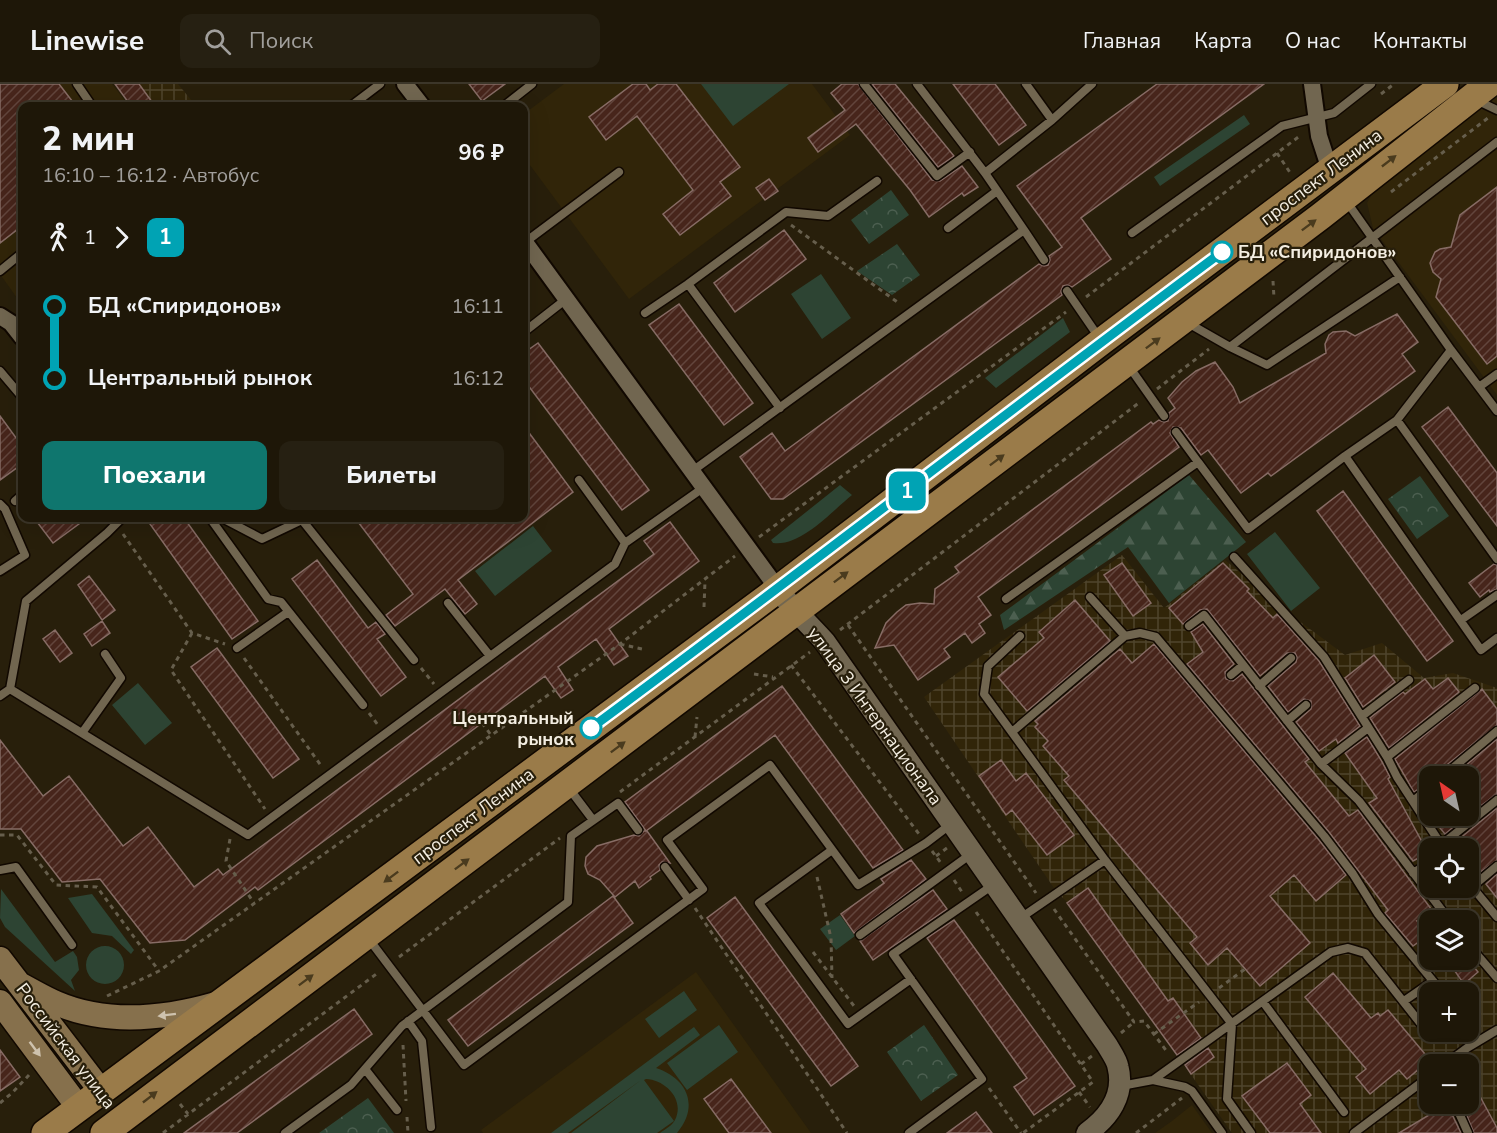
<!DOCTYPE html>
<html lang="ru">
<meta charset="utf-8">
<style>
body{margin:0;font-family:"Nunito Sans",sans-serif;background:#262012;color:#f1f3f6;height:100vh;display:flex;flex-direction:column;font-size:22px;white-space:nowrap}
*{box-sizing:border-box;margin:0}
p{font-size:20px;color:#a19f9c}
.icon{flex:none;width:33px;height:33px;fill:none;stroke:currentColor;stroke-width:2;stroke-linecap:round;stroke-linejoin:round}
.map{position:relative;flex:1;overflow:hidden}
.side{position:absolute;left:18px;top:18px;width:510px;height:420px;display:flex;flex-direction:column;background:#1e1708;border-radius:12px;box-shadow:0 6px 24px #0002,0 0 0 2px #3c3629}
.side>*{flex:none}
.badge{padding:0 12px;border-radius:9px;font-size:21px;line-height:39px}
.needle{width:39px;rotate:326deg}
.controls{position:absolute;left:1419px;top:682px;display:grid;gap:12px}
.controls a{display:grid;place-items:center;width:60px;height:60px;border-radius:12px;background:#1e1708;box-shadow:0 6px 24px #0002,0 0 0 2px #3c3629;font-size:30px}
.map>.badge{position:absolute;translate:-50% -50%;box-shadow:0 0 0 3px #fff}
.legs{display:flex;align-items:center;gap:9px;height:66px;padding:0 24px;font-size:20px}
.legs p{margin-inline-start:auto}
.headline{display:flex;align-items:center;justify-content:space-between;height:102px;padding:0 24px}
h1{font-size:33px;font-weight:800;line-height:45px}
.button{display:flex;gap:12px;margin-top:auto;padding:12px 24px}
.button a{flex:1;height:69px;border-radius:12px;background:#0f766e;color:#fff;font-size:24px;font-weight:800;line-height:69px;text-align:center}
.button a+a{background:#262012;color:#f1f3f6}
ul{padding:0 24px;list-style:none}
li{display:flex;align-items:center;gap:21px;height:72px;font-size:22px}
li i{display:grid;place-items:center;width:9px;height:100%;margin:0 8px;background:currentColor}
li i::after{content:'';width:15px;height:15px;margin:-8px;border:4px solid;border-radius:50%;background:#1e1708}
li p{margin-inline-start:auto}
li:first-child i{background:linear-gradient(#0000 50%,currentColor 0)}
li:last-child i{background:linear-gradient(currentColor 50%,#0000 0)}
header{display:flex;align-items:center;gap:36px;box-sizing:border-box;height:84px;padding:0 30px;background:#1e1708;border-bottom:2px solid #3c3629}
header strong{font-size:28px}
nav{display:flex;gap:33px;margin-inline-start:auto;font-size:21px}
.search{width:420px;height:54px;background:#262012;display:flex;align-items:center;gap:15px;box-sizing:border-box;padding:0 21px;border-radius:12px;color:#a19f9c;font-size:22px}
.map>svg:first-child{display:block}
</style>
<header>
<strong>Linewise</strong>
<div class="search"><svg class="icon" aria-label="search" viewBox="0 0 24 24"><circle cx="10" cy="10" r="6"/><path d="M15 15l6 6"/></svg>Поиск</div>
<nav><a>Главная</a><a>Карта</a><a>О нас</a><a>Контакты</a></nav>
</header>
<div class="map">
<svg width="1497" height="1049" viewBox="0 0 1497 1049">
<defs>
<pattern id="industrial-grid" width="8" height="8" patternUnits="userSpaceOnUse" patternTransform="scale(1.5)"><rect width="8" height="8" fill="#312509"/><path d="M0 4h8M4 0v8" fill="none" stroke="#4f452d"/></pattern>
<pattern id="forest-firs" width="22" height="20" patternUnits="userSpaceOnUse" patternTransform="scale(1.5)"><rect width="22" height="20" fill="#2d4433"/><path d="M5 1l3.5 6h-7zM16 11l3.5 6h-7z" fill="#4c5f50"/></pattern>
<pattern id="park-crowns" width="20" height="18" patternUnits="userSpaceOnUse" patternTransform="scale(1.5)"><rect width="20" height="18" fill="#2d4433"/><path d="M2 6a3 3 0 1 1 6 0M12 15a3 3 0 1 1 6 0" fill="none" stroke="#4c5f50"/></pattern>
<pattern id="building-hatch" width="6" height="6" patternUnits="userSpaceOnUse" patternTransform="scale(1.5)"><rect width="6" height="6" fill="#47251b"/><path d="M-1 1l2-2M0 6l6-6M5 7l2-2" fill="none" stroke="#62453c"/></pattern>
</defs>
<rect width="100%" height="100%" fill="#281f0b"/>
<!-- built -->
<path fill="#312509" d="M0,0H112L129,22H22V221L0,190Z
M564,0H812L850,51L629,215L524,73V30Z
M1497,11V311L1373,144L1367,119L1373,108L1386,97Z
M696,888L811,1049H483L481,1046Z
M1192,1021L1212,1049H1155L1172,1037Z"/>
<!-- industrial -->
<path fill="url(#industrial-grid)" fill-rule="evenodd" d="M127,0H178L196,22H144Z
M1122,471L1164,524L1225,476L1291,531L1345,571L1382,559L1424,594L1453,589L1497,604V1049H1232L1149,931L1148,932L1068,819L1056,807L924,613ZM1430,693H1468V732H1430ZM1430,765H1468V804H1430ZM1430,837H1468V876H1430ZM1430,909H1468V948H1430ZM1430,981H1468V1020H1430Z"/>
<!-- grass -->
<path fill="#2d4433" d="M701,0H789L733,42Z
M1244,31L1250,40L1160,102L1154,93Z
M821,190L851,234L822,255L791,210Z
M1063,234L1070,248L996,304L985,294Z
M840,401L852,411C832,427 801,463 773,459L771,456Z
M533,442L552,467L495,512L475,487Z
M1275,448L1320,504L1291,527L1247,470Z
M138,599L172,639L145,661L112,621Z
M1,805L55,878L73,867L77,873L79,886L71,896L75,907L5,843L0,834Z
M92,810L134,866L131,870L112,852L92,849L68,814Z
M840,831L855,852L836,866L820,845Z
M86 881a19 19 0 1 1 38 0a19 19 0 1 1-38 0Z
M684,907L697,926L659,954L645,935Z
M719,941L738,968L687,1006L667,979Z
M694,943L700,951L656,984C687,994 700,1022 677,1049H660C665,1045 672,1042 675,1036C685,1016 666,996 646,995L644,996L674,1037L657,1049H571L641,996L568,1049H551Z"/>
<!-- forest -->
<path fill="url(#forest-firs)" d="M1189,391L1246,458L1169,519L1128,463L1004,546L1000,531Z"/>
<!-- park -->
<path fill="url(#park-crowns)" d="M891,106L909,131L869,160L851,136Z
M897,160L920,191L892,211L857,187Z
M1420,392L1449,432L1417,455L1388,415Z
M924,941L958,991L921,1017L887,968Z
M368,1014L394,1049H319Z"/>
<!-- building -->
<path fill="url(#building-hatch)" stroke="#876c65" stroke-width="1.5" d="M0,0H59L76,22H22V142L0,159Z
M115,0H139L155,22H131Z
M469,0H505L482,17Z
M633,0H646L650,6L658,0H676L740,83L720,98L731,112L680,151L663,130L693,106L637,32L606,56L589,33Z
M842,0H858L932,96L940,97L962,82L978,103L964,112L962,109L929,133L910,106L856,40L818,68L808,54L845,26L831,9Z
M872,0H895L954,72L938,83Z
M953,0H995L1026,41L999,61Z
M1157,0H1264L1081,134L1111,175L1072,203L1067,201L1063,202L1061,207L1062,211L783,415H771L740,373L772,349L785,367L1039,180L1044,182L1048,181L1050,176L1049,172L1062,163L1017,102Z
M769,95L778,107L765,116L756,104Z
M1497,103V272L1487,280L1436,213L1441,195L1433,188L1430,179L1435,168L1440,165L1451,163L1460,131Z
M784,146L806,175L735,228L714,199Z
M679,220L753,319L724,341L649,241Z
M1397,230L1418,258L1402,270L1415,287L1271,392L1268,389L1241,409L1208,366L1201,371L1181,344L1173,343L1170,349L1179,363L978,513L991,531L979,540L985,549L972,559L965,549L944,565L950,573L918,596L894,561L875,564L886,539L897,528L906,521L920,519L934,520L935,505L959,488L955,483L1151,338L1153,340L1159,336L1164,338L1168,337L1169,329L1175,324L1168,314L1182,298L1196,287L1215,278L1233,303L1240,319L1326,269L1325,260L1329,251L1333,248L1346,247L1355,252Z
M538,259L649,406L622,426L524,296V269Z
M1448,323L1497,389V442L1422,343Z
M0,332L22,362V380L0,396Z
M524,342L573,408L458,496L477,520L465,530L445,505L395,542L386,531L413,510L355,434H524Z
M1343,407L1453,557L1427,577L1317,427Z
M34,434H87L53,459Z
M159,434H184L258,537L232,555L150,440Z
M670,438L699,477L609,545L628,572L614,581L596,555L558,583L573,606L561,614L545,592L258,806L255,803L185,856L150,859L100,795L62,798L21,745H0V656L43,712L69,692L123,762L148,743L194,803L218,785L223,791L654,470L644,457Z
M317,476L368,544L376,538L385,550L377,555L406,593L381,612L292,495Z
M1122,479L1151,519L1133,532L1104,491Z
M1223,479L1249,505L1247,507L1273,534L1277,530L1319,577L1360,642L1338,659L1336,655L1319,667L1296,638L1311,625V617L1304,615L1288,628L1268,602L1296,578L1297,573L1295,569H1287L1260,592L1207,525L1200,526L1183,540L1169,524Z
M1494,480L1497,481V505L1490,508L1489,506L1480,513L1469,499Z
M89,492L115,526L102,536L78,501Z
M1075,516L1110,557L1027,627L998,593L1044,554L1039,548Z
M102,537L110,549L92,562L84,550Z
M1203,540L1234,580L1225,588L1226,595L1233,597L1242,590L1309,675L1305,678L1349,732L1358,726L1440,837H1417L1428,851L1413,862L1385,829L1388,826L1329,748L1187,580L1203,568L1191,548Z
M55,546L72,569L60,578L43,555Z
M1154,560L1319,756L1346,791L1316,817L1294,791L1270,812L1310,859L1260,902L1227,864L1208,881L1190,859L1197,853L1064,696L1069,692L1043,662L1048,657L1035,643L1038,640L1035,637L1120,565L1132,579Z
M217,564L299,675L273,694L191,583Z
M1374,571L1395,598L1363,623L1345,594Z
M1448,594L1459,608L1389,664L1370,634L1403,608L1405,610L1425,595L1433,605Z
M782,602L903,766L873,784L775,651L646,747L625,718Z
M1482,605L1497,625V641L1438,688L1436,693H1430V697L1414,708L1395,675Z
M1367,653L1381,676L1390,693L1388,695L1428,769L1413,777L1369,719L1377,714L1345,669Z
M1497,655V710L1468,731V693H1452Z
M1001,676L1016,697L1026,689L1074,751L1047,771L1012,726L1006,731L979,692Z
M1497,724V776L1478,790L1468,780V765H1457L1453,760Z
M1430,732H1467L1445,750Z
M644,747H647L670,779L662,778L659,781L660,786L650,793L651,795L639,804L635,797L615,813L600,796L588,790L585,782L586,773L597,762L634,751L639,752Z
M911,776L926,795L854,849L841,830L884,799L881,795Z
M1497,790V814L1486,800Z
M1088,804L1168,917L1173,914L1201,954L1177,971L1067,819Z
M933,806L947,825L873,876L860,857Z
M613,812L633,839L468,962L448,936Z
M735,813L858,982L831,1002L707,834Z
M954,836L1075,1002L1034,1031L1014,1003L1027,994L927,854Z
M1447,876H1468L1478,888L1464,900Z
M1333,889L1371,934L1378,929L1380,932L1388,926L1430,976L1407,995L1399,986L1370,1010L1356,993L1366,985L1305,913Z
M354,925L372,950L237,1049H184Z
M1208,964L1214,973L1191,990L1185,981Z
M0,966L20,993L0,1007Z
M1287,979L1311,1011L1300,1020L1321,1049H1270L1242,1012Z
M1468,990L1497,1044V1049H1474L1462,1020H1468Z
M731,995L771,1049H729L704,1015Z
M1447,1020L1461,1049H1399L1434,1028Z
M976,1028L992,1049H947Z"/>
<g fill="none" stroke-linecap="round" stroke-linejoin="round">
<defs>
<path id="service" d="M77,0L92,22
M864,0L937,92L970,68
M917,0L985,89
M1026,0L1052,36
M1476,16L1497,26
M351,22L380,0
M504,22L532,0
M1347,118L1451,266L1497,327
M948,144L997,107
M1024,146L1044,176
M1132,149L1282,42L1334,29L1371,0
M524,159L619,88
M0,187L22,169
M1067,207L1100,255
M645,229L688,200
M1188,239L1230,263L1267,281L1400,193
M524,248L565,216
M1230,263L1497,58
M1128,281L1164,332
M0,287L22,313
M1479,303L1497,290
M780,324L688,200L786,128L828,132L877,97
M1397,336L1497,475
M1176,348L1198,378
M1345,372L1481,566L1497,554
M691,388L1024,146L985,89L1052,36L1092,0
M579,396L625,459
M15,417L22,411
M0,420L5,425L25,471L0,487
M210,434L268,515L281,518L363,621
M222,434L262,455L302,436L414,576
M1234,473L1324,573L1387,673L1397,693L1444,765
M1090,513L1125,552
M1006,515L1198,378L1248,445L1345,372L1397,336L1451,266
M448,519L490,572
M1461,536L1497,511
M1189,542L1204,531L1321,680L1359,717L1450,837
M1020,552L988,582L984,610L1105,776L1232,940L1227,1015L1251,1049
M237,564L288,528
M1231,591L1243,581
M1259,602L1291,574
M10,605L248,751L615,480L625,459L703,404
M0,612L10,605L26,517L107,449L122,434
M1362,632L1409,596
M1287,637L1306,621
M1012,648L1125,552L1140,549L1156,553L1324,752L1353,790L1378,830L1433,897L1404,917
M82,649L121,594L105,570
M1387,673L1475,604
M1321,680L1368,644
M1442,693L1497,647
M568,703L593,736
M1413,717L1430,703
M1441,761L1497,716
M832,766L759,819L848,940L911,895
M665,783L689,816
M0,786L16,783L72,861
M1413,789L1430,778
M1468,798L1497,833
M1472,803L1497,782
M1019,835L1105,776
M860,851L971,770
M368,854L464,981L703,805L667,756L770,681L858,801L926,759L951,740
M1468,860L1497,894
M1433,897L1442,909
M1263,918L1344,1028
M408,937L422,957L431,1043
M1444,981L1467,964L1497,946
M365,985L397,1026
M1153,996L1185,1003L1192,1007L1222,1049
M1121,1002L1153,996L1331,868L1348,864L1365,869L1432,954
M1455,1020L1468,1049
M285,1049L351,1001L402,942L568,818L571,752L618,719L638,746
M909,1049L982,995L893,870L993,801
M1354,1049L1430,992"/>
<path id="minor" d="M405,0L422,22
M1312,0L1319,52L1330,86
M524,157L778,505
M0,232L11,239L22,253"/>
<path id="tertiary" d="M778,505C792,525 809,540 825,558L1107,961C1111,968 1117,976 1118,983C1125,1011 1109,1033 1087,1049"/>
<path id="secondary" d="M0,875L101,1007
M19,900C31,906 44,914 56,919C107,941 164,935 216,920
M0,918L79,1024"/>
<path id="primary" d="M45,1049L769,512L1102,257L1445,0
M104,1049L1321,132L1489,0"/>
</defs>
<!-- service casing -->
<use href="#service" stroke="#110800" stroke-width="11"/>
<!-- minor casing -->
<use href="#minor" stroke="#110800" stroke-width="20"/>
<!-- tertiary casing -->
<use href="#tertiary" stroke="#110800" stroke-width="24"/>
<!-- secondary casing -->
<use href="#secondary" stroke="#110800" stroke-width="27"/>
<!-- primary casing -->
<use href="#primary" stroke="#110800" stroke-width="30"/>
<!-- path -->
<path stroke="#665e4c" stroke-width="3" stroke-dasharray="4.5 4.5" stroke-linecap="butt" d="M1381,10L1394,0
M1277,69L1291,90
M1391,108L1488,34
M791,141L900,220
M1273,197L1274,214
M1086,213L1301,51
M1157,305L1209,265
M123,450L192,549L225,560
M759,453L1066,228
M704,523L705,497
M848,541L1036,809
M840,546L1140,318
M192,549L171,586L265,725
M620,560L646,566
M244,574L322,683
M791,581L919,750
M421,584L434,600
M754,590L773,593
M369,629L378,641
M482,639L491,651
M695,653L697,633
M620,708L810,568
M0,751H17L56,801L97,803L159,887
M230,755L226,777L254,819
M932,767L941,779
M936,772L947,764
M817,793L831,854L832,894
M954,796L962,808
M695,824L847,1049
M1054,825L1134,938L1144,937L1168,969
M976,828L1093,998L1023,1049
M813,868L854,922
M399,873L560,754
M1219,904L1245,885
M107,912L159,887L620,560L735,472
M1121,949L1134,938
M1154,950L1199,918
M403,961L406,1017
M1081,980L1092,972
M989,1004L1021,1049
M1079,1008L1090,1023
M0,1019L13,1008L29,991
M180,1020L188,1030
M407,1033L408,1049
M163,1049L379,888
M1136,1049L1182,1014"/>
<!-- service -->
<use href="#service" stroke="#716650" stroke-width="8"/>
<!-- minor -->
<use href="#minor" stroke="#716650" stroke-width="16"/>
<!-- tertiary -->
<use href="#tertiary" stroke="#716650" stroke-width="21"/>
<!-- secondary -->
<use href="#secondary" stroke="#86704c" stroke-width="24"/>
<!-- primary -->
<use href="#primary" stroke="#9a7b49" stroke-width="27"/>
</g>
<!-- one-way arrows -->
<defs><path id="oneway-solid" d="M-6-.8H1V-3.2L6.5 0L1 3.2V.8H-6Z" transform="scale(1.5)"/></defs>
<g fill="#4a3b1e">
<use href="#oneway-solid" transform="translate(1389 77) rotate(-38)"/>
<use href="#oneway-solid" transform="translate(1309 141) rotate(-37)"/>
<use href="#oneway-solid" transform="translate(1153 259) rotate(-37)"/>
<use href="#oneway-solid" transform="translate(997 376) rotate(-37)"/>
<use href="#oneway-solid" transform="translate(841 493) rotate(-37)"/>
<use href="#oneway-solid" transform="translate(618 663) rotate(-37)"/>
<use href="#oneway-solid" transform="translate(462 780) rotate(-37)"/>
<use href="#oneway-solid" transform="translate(391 793) rotate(143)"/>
<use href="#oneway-solid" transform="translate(306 896) rotate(-37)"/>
<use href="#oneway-solid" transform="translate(150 1013) rotate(-38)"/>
</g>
<g fill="#cec2ae">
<use href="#oneway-solid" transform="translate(167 931) rotate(173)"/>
<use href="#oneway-solid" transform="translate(35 965) rotate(53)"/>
</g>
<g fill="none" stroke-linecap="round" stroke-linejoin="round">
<defs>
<path id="line-1" d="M591,644C803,487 1011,325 1222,168"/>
</defs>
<!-- line-1 casing -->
<use href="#line-1" stroke="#fff" stroke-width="14"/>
<!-- line-1 -->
<use href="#line-1" stroke="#00a3b4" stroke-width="9"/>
</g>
<!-- markers -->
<g fill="#fff" stroke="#00a3b4" stroke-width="3">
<circle cx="1222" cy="168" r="10"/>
<circle cx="591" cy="644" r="10"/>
</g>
<g text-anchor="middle" stroke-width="4.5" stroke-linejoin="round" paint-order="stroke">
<!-- street labels -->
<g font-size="18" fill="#f4eee2" stroke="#281f0b">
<text transform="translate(1321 93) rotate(-37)" y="6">проспект Ленина</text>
<text transform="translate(875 632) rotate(54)" y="6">улица 3 Интернационала</text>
<text transform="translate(473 732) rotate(-37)" y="6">проспект Ленина</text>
<text transform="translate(66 962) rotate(53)" y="6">Российская улица</text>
</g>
<!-- stop labels -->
<g font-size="18" font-weight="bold" fill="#f4eee2" stroke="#281f0b" text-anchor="start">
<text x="1238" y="174">БД «Спиридонов»</text>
<text x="574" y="640" text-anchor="end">Центральный<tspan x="574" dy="21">рынок</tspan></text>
</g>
</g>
</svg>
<div class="controls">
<a><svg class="needle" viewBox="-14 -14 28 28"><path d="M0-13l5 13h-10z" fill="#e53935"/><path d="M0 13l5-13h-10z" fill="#a19f9c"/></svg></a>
<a><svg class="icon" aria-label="locate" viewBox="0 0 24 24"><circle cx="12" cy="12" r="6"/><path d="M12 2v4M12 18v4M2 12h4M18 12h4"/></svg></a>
<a><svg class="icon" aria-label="layers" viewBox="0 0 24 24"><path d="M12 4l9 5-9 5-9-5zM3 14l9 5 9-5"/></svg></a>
<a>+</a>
<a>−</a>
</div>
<b class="badge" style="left:907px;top:407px;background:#00a3b4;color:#fff">1</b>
<section class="side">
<div class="headline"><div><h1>2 мин</h1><p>16:10 – 16:12 · Автобус</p></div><b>96 ₽</b></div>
<div class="legs"><svg class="icon" aria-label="walk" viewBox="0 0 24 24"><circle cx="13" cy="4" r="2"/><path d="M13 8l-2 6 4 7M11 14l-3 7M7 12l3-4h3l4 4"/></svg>1<svg class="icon" aria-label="forward" viewBox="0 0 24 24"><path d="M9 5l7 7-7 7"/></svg><b class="badge" style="background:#00a3b4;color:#fff">1</b></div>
<ul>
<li><i style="color:#00a3b4"></i><b>БД «Спиридонов»</b><p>16:11</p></li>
<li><i style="color:#00a3b4"></i><b>Центральный рынок</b><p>16:12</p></li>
</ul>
<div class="button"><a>Поехали</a><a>Билеты</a></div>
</section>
</div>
